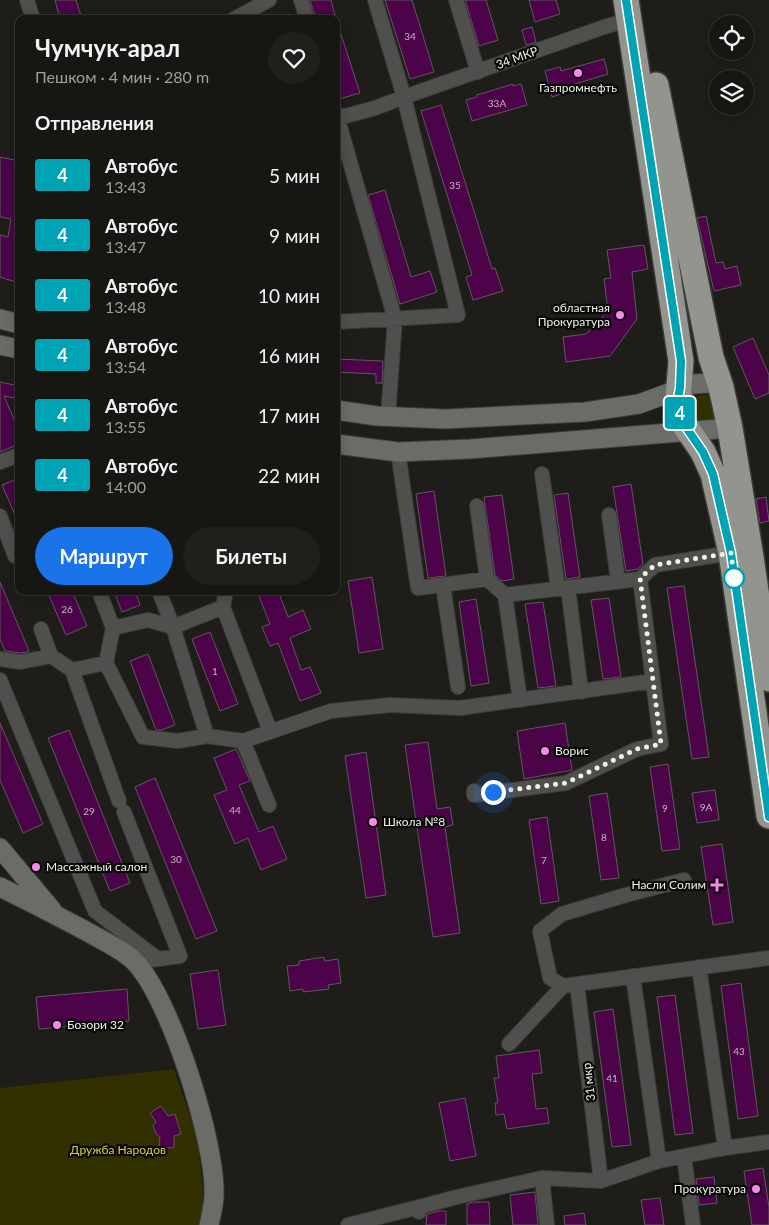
<!DOCTYPE html>
<html lang="ru">
<meta charset="utf-8">
<style>
body{margin:0;font-family:Lato,sans-serif;background:#1f1f1c;color:#f1f3f6;height:100vh;display:flex;flex-direction:column;font-size:19px;white-space:nowrap}
*{box-sizing:border-box;margin:0}
p{font-size:16px;color:#9e9fa0}
.icon{flex:none;width:28px;height:28px;fill:none;stroke:currentColor;stroke-width:2;stroke-linecap:round;stroke-linejoin:round}
.map{position:relative;flex:1;overflow:hidden}
.sheet{position:absolute;left:15px;top:15px;width:325px;height:580px;display:flex;flex-direction:column;background:#161613;border-radius:10px;box-shadow:0 2px 12px #0003,0 0 0 1px #353533}
.sheet>*{flex:none}
.badge{padding:0 10px;border-radius:4px;font-size:18px;line-height:32px}
.controls{position:absolute;left:709px;top:15px;display:grid;gap:10px}
.controls a{display:grid;place-items:center;width:45px;height:45px;border-radius:50%;background:#161613;box-shadow:0 2px 12px #0003,0 0 0 1px #353533;font-size:25px}
.you{position:absolute;width:25px;height:25px;margin:-12px;border:4px solid #fff;border-radius:50%;background:#1a73e8;box-shadow:0 0 0 8px #1a73e833}
.map>.badge{position:absolute;translate:-50% -50%;box-shadow:0 0 0 2px #fff}
h2{padding:0 20px;font-size:19px;line-height:45px}
.round{display:grid;place-items:center;flex:none;width:52px;height:52px;border-radius:26px;background:#1f1f1c}
.headline{display:flex;align-items:center;justify-content:space-between;height:85px;padding:0 20px}
h1{font-size:24px;font-weight:700;line-height:38px}
.action{display:flex;gap:10px;margin-top:auto;padding:10px 20px}
.action a{flex:1;height:58px;border-radius:30px;background:#1a73e8;color:#fff;font-size:20px;font-weight:700;line-height:58px;text-align:center}
.action a+a{background:#1f1f1c;color:#f1f3f6}
ul{padding:0;list-style:none}
li{display:flex;align-items:center;gap:15px;height:60px;padding:0 20px}
li div{flex:1}
li b{display:block;font-size:19px}
li em{font-style:normal}
li .badge{min-width:55px;font-weight:700;text-align:center}
.map>svg:first-child{display:block}
</style>
<div class="map">
<svg width="769" height="1225" viewBox="0 0 769 1225">
<rect width="100%" height="100%" fill="#1e1d19"/>
<!-- green -->
<path fill="#322f00" d="M690 409a14 14 0 1 1 28 0a14 14 0 1 1-28 0Z
M174,1069L198,1139L204,1205L200,1225H0V1088Z"/>
<!-- building -->
<path fill="#4c034a" stroke="#5e595d" d="M55,0H76L82,19H60Z
M310,0H331L336,19H316Z
M385,0H412L434,72L410,79Z
M465,0H486L498,40L479,46Z
M529,0H556L560,14L535,22Z
M336,25H338L360,93L339,99L336,89Z
M532,27L536,42L526,45L522,30Z
M604,59L608,74L565,87L567,92L552,97L545,71L560,67L561,71Z
M513,84V86L521,84L527,105L472,121L466,100L477,97V95Z
M441,105L492,269L495,268L503,291L473,300L466,277L472,275L421,111Z
M0,157L19,161V283L0,277V235L8,237L11,219L0,217Z
M385,190L411,277L430,271L437,292L400,304L368,195Z
M706,216L716,263L723,262L725,269L737,266L741,285L714,291L697,218Z
M644,245L648,269L632,272L637,319L610,356L566,362L563,337L586,334L608,311L604,279L611,278L607,250Z
M753,338L769,375V393L755,399L733,347Z
M336,359L383,361L382,383H376V374L336,372Z
M0,382L19,386V399L4,396L19,431V444L0,452Z
M19,478V524L2,485Z
M631,484L643,564L638,569L626,571L613,487Z
M434,491L446,576L428,578L416,494Z
M568,493L580,577L566,579L554,495Z
M502,495L514,579L502,581L495,575L484,497Z
M766,497L769,521L760,523L756,499Z
M372,577L383,649L359,653L348,581Z
M0,582L29,651L27,652L20,653L5,651L0,639Z
M684,586L709,757L692,759L667,588Z
M47,591H72L87,626L66,635Z
M114,591H135L140,605L122,612Z
M257,591H278L288,617L303,610L311,629L290,638L301,670L310,667L321,693L300,701L278,643L270,646L262,627L270,624Z
M609,598L621,677L603,679L591,600Z
M476,599L489,683L471,686L459,602Z
M543,602L556,686L538,688L525,604Z
M210,632L238,704L220,711L192,639Z
M148,654L175,725L161,730H156L130,661Z
M0,723L43,824L23,833L0,780Z
M565,723L572,770L524,779L517,731Z
M69,730L130,883L110,891L48,738Z
M428,742L437,809L450,807L453,825L445,827L460,933L433,937L405,745Z
M236,749L250,781L239,785L259,832L273,826L287,859L261,870L248,838L235,844L214,795L227,790L214,758Z
M366,752L386,895L366,898L345,756Z
M668,764L680,849L662,851L650,767Z
M155,778L217,931L196,939L135,787Z
M715,790L719,820L697,823L692,793Z
M607,793L619,878L601,880L589,796Z
M547,817L559,901L541,904L529,820Z
M722,844L733,922L713,925L701,847Z
M324,957L325,961L338,959L341,983L328,985L329,989L303,992V989L290,991L287,966L299,965V961Z
M218,970L226,1025L198,1029L190,974Z
M741,983L758,1116L738,1119L721,986Z
M127,989L129,1021L39,1029L36,997Z
M675,995L693,1133L675,1135L657,997Z
M613,1009L631,1145L612,1147L594,1012Z
M539,1050L542,1073L532,1074L536,1109L547,1108L549,1123L507,1129L504,1114L496,1115L495,1103H498L494,1078H499L496,1056Z
M465,1098L476,1156L450,1161L439,1103Z
M161,1106L168,1116L175,1114L181,1134L174,1136V1148L159,1147L160,1137L156,1134L153,1126L156,1122L150,1113Z
M763,1168L769,1207V1225H752L744,1171Z
M714,1177L717,1203L699,1205L696,1179Z
M535,1192L538,1225H513L510,1195Z
M660,1198L664,1225H645L641,1200Z
M473,1202H489L490,1225H467V1204Z
M439,1211H446V1225H426L427,1214Z
M584,1213L586,1225H565L564,1216Z"/>
<g fill="none" stroke-linecap="round" stroke-linejoin="round">
<defs>
<path id="street" d="M27,0L33,19
M301,0L307,19
M456,0L478,72
M234,19L269,0
M336,113L395,319L388,417
M338,118L375,108L404,97L607,26L630,20
M336,322L458,315L404,97L375,0
M398,452L418,588L487,579L505,595L640,579L655,565L731,553
M0,462L19,455
M542,474L558,588
M477,506L487,579
M609,515L618,581
M0,516L15,556
M443,585L458,687
M568,587L581,692
M99,591L113,628L106,663
M159,591L173,627L207,736
M226,591L223,607L270,731
M505,595L520,700
M113,628L148,620L173,627L223,607
M41,629L51,656
M0,659L20,662L51,656L72,670L106,663L143,737L178,741L207,736L243,741L331,711L390,705L460,708L653,681
M72,670L119,801
M0,680L95,911L158,959
M243,741L269,805
M474,791V795L566,783L637,749L661,744L640,579
M124,812L180,956L150,960
M699,967L725,1148
M633,976L659,1161
M577,984L601,1181
M563,986L550,978L540,931L562,914L626,895L684,880
M509,1044L563,986L769,958
M684,1156L693,1225
M542,1178L547,1225
M419,1212V1207L457,1197L542,1178L601,1181L659,1161L725,1148L769,1142
M348,1225L419,1207"/>
<path id="secondary" d="M0,319L19,324
M0,345L19,349
M336,410L377,416L445,419L585,412L639,404L693,384L710,383L720,385
M336,444L398,452L470,449L730,428
M0,848L52,910
M0,887C32,903 64,919 95,936C109,944 125,951 136,963C171,1001 216,1143 214,1195C214,1205 211,1215 209,1225"/>
<path id="highway" d="M626,0L681,361L678,398L679,412L683,423L703,452L713,474L731,553L769,816
M656,85L711,357L721,387L730,428L751,557L769,679"/>
</defs>
<!-- street casing -->
<use href="#street" stroke="#3c3b37" stroke-width="16"/>
<!-- secondary casing -->
<use href="#secondary" stroke="#3c3b37" stroke-width="21"/>
<!-- highway casing -->
<use href="#highway" stroke="#3c3b37" stroke-width="28"/>
<!-- street -->
<use href="#street" stroke="#4f4f4d" stroke-width="14"/>
<!-- secondary -->
<use href="#secondary" stroke="#6b6b67" stroke-width="19"/>
<!-- highway -->
<use href="#highway" stroke="#94948e" stroke-width="25"/>
</g>
<g fill="none" stroke-linecap="round" stroke-linejoin="round">
<defs>
<path id="line" d="M626,0L681,361L680,388L678,398L679,412L683,423L703,452L713,474L731,553L769,817"/>
</defs>
<!-- line casing -->
<use href="#line" stroke="#fff" stroke-width="11"/>
<!-- line -->
<use href="#line" stroke="#00a3b4" stroke-width="8"/>
<!-- walk -->
<path stroke="#f1f1ee" stroke-width="5" stroke-dasharray="0 9" d="M493,792L566,783L637,749L661,744L640,578L655,565L731,553L734,578"/>
</g>
<!-- markers -->
<g fill="#f689ed" stroke="#080806" stroke-width="2">
<circle cx="578" cy="73" r="5"/>
<circle cx="620" cy="315" r="5"/>
<circle cx="545" cy="751" r="5"/>
<circle cx="373" cy="822" r="5"/>
<circle cx="36" cy="867" r="5"/>
<path d="M714.5 877.5h5v5h5v5h-5v5h-5v-5h-5v-5h5z"/>
<circle cx="57" cy="1025" r="5"/>
<circle cx="756" cy="1189" r="5"/>
</g>
<circle fill="#fff" stroke="#00a3b4" stroke-width="2.5" cx="734" cy="578" r="10"/>
<g text-anchor="middle" stroke-width="4.5" stroke-linejoin="round" paint-order="stroke">
<!-- number labels -->
<g font-size="10" fill="#c8b6c5">
<text x="410" y="40">34</text>
<text x="497" y="107">33А</text>
<text x="455" y="189">35</text>
<text x="67" y="613">26</text>
<text x="215" y="675">1</text>
<text x="706" y="811">9А</text>
<text x="665" y="812">9</text>
<text x="235" y="814">44</text>
<text x="89" y="815">29</text>
<text x="604" y="841">8</text>
<text x="176" y="863">30</text>
<text x="544" y="864">7</text>
<text x="739" y="1055">43</text>
<text x="612" y="1082">41</text>
</g>
<!-- street labels -->
<g font-size="12" fill="#f1f1ee" stroke="#080806">
<text transform="translate(517 58) rotate(-20)" y="4">34 МКР</text>
<text transform="translate(589 1082) rotate(-97)" y="4">31 мкр</text>
</g>
<!-- poi labels -->
<g font-size="12" fill="#f1f1ee" stroke="#080806" text-anchor="start">
<text x="578" y="92" text-anchor="middle">Газпромнефть</text>
<text x="610" y="312" text-anchor="end">областная<tspan x="610" dy="14">Прокуратура</tspan></text>
<text x="555" y="755">Ворис</text>
<text x="383" y="826">Школа №8</text>
<text x="46" y="871">Массажный салон</text>
<text x="706" y="889" text-anchor="end">Насли Солим</text>
<text x="67" y="1029">Бозори 32</text>
<text x="746" y="1193" text-anchor="end">Прокуратура</text>
</g>
<!-- park labels -->
<g font-size="12" fill="#d9d13f" stroke="#080806">
<text x="118" y="1154">Дружба Народов</text>
</g>
</g>
</svg>
<div class="controls">
<a><svg class="icon" aria-label="locate" viewBox="0 0 24 24"><circle cx="12" cy="12" r="6"/><path d="M12 2v4M12 18v4M2 12h4M18 12h4"/></svg></a>
<a><svg class="icon" aria-label="layers" viewBox="0 0 24 24"><path d="M12 4l9 5-9 5-9-5zM3 14l9 5 9-5"/></svg></a>
</div>
<div class="you" style="left:493px;top:792px"></div>
<b class="badge" style="left:680px;top:413px;background:#00a3b4;color:#fff">4</b>
<section class="sheet">
<div class="headline"><div><h1>Чумчук-арал</h1><p>Пешком · 4 мин · 280 m</p></div><a class="round"><svg class="icon" aria-label="heart" viewBox="0 0 24 24"><path d="M12 20l-8-8c-3-5 5-10 8-4 3-6 11-1 8 4z"/></svg></a></div>
<h2>Отправления</h2>
<ul>
<li><span class="badge" style="background:#00a3b4;color:#fff">4</span><div><b>Автобус</b><p>13:43</p></div><em>5 мин</em></li>
<li><span class="badge" style="background:#00a3b4;color:#fff">4</span><div><b>Автобус</b><p>13:47</p></div><em>9 мин</em></li>
<li><span class="badge" style="background:#00a3b4;color:#fff">4</span><div><b>Автобус</b><p>13:48</p></div><em>10 мин</em></li>
<li><span class="badge" style="background:#00a3b4;color:#fff">4</span><div><b>Автобус</b><p>13:54</p></div><em>16 мин</em></li>
<li><span class="badge" style="background:#00a3b4;color:#fff">4</span><div><b>Автобус</b><p>13:55</p></div><em>17 мин</em></li>
<li><span class="badge" style="background:#00a3b4;color:#fff">4</span><div><b>Автобус</b><p>14:00</p></div><em>22 мин</em></li>
</ul>
<div class="action"><a>Маршрут</a><a>Билеты</a></div>
</section>
</div>
